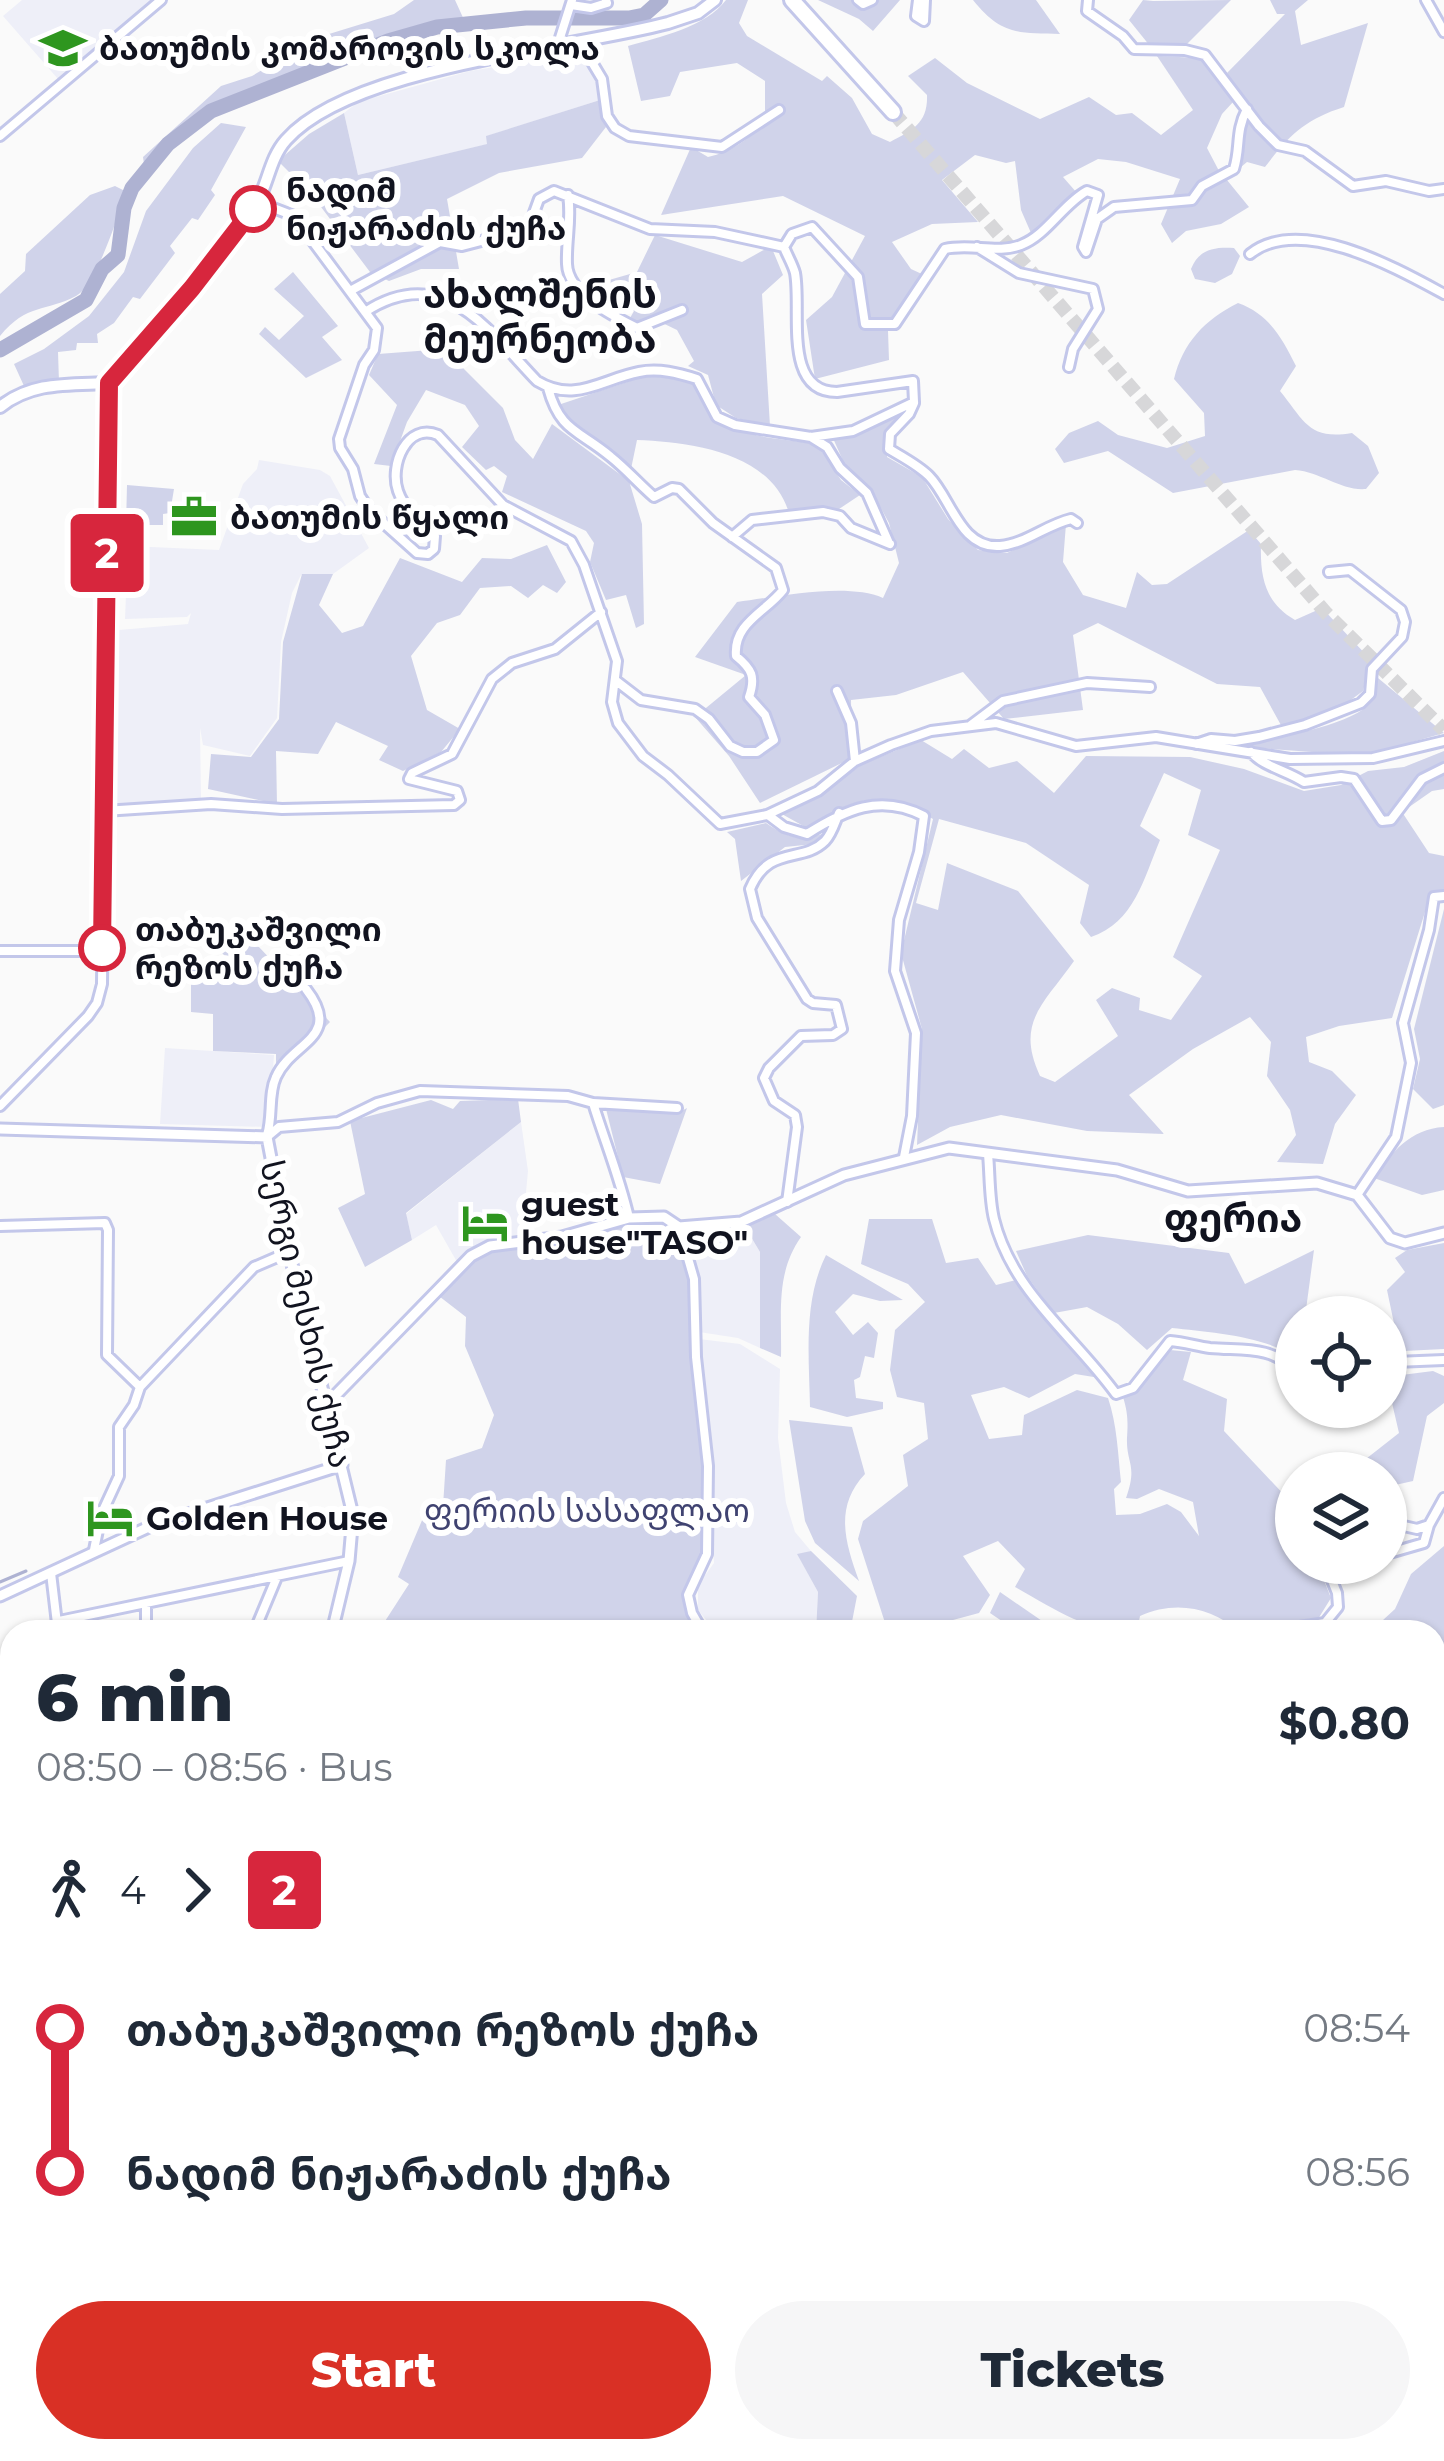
<!DOCTYPE html>
<meta charset="utf-8">
<style>
body{margin:0;font-family:Montserrat,"Noto Sans Georgian",sans-serif;background:#f6f6f7;color:#1f2937;height:100vh;display:flex;flex-direction:column;font-size:45px;white-space:nowrap}
*{box-sizing:border-box;margin:0}
p{font-size:39px;color:#747a83}
.icon{flex:none;width:66px;height:66px;fill:none;stroke:currentColor;stroke-width:2;stroke-linecap:round;stroke-linejoin:round}
.map{position:relative;flex:1;overflow:hidden}
.drawer{position:absolute;left:0px;top:1620px;width:1446px;height:843px;display:flex;flex-direction:column;background:#fff;border-radius:36px 36px 0 0;box-shadow:0 3px 9px #0004}
.drawer>*{flex:none}
.badge{padding:0 24px;border-radius:9px;font-size:42px;line-height:78px}
.controls{position:absolute;left:1275px;top:1296px;display:grid;gap:24px}
.controls a{display:grid;place-items:center;width:132px;height:132px;border-radius:50%;background:#fff;box-shadow:0 3px 9px #0004;font-size:60px}
.map>.badge{position:absolute;translate:-50% -50%;box-shadow:0 0 0 6px #fff}
.legs{display:flex;align-items:center;gap:18px;height:132px;padding:0 36px;font-size:39px}
.legs p{margin-inline-start:auto}
.headline{display:flex;align-items:center;justify-content:space-between;height:204px;padding:0 36px}
h1{font-size:66px;font-weight:800;line-height:90px}
.cta{display:flex;gap:24px;margin-top:auto;padding:24px 36px}
.cta a{flex:1;height:138px;border-radius:72px;background:#d93025;color:#fff;font-size:48px;font-weight:800;line-height:138px;text-align:center}
.cta a+a{background:#f6f6f7;color:#1f2937}
ul{padding:0 36px;list-style:none}
li{display:flex;align-items:center;gap:42px;height:144px;font-size:45px}
li i{display:grid;place-items:center;width:18px;height:100%;margin:0 15px;background:currentColor}
li i::after{content:'';width:30px;height:30px;margin:-15px;border:9px solid;border-radius:50%;background:#fff}
li p{margin-inline-start:auto}
li:first-child i{background:linear-gradient(#0000 50%,currentColor 0)}
li:last-child i{background:linear-gradient(currentColor 50%,#0000 0)}
.map>svg:first-child{display:block}
</style>
<div class="map">
<svg width="1444" height="2461" viewBox="0 0 1444 2461">
<rect width="100%" height="100%" fill="#fafafa"/>
<!-- built -->
<path fill="#eeeff8" d="M22,0H154L58,79L3,16Z
M587,52L597,73L600,100L487,136L488,144L358,175L344,113L358,102L470,71Z
M259,460L320,470L330,476L369,548L333,574L301,575L292,593L281,642L277,718L250,756L203,745L200,728L201,801L111,807L119,630L188,624L191,613L187,617L125,619L128,546L219,550L243,484L257,469Z
M165,1048L274,1055L269,1127L160,1124Z
M521,1122L528,1171L522,1235L502,1237L469,1250L457,1262L436,1225L412,1240L406,1214Z
M745,1227L760,1252V1348L738,1338L699,1332L683,1233Z
M699,1339L740,1344L780,1369L778,1438L786,1503L795,1532L811,1551L798,1555L818,1592L816,1632H716L698,1610V1585L714,1563Z
M113,2451H142L148,2461H2V2455L100,2456Z"/>
<!-- green -->
<path fill="#d0d3ea" fill-rule="evenodd" d="M414,0H455L465,22L441,23L387,37L209,106L144,164L143,157L221,86L252,76L316,38L394,14Z
M726,0H748L739,23L747,36L822,81L827,76L852,98L872,134L890,142C913,130 928,123 927,95L908,76L935,58L967,83L1040,119L1089,97L1116,115L1132,113L1161,135L1193,110L1157,56L1200,58L1233,102L1222,114L1207,148L1218,169L1249,207L1221,224L1186,231L1172,243L1161,224L1180,179L1126,162L1098,159L1063,177L1077,193L1031,233L1021,210L1015,161L1006,163L975,155L942,180L978,222L932,224L892,242L911,269L924,275L910,308L888,331L889,360L815,379L806,320L832,297L865,236L783,196L661,215L691,147L708,157C732,151 749,140 765,121V81L737,63L680,72L670,96L641,101L628,46C660,37 706,27 726,0Z
M818,0H900L873,31L859,19Z
M973,0H1036L1060,34C1018,33 1001,35 973,0Z
M1143,0L1153,1L1231,0L1186,45L1150,46L1129,20Z
M1270,0H1308L1295,11L1301,45L1368,23L1344,107C1306,119 1289,135 1265,167L1247,162L1241,167L1244,128L1252,110L1227,73L1285,14H1277Z
M600,100L606,127L582,158L499,173L447,199L459,269H421L389,281L370,272L312,195L278,161L309,134L344,113L358,175L487,144L486,136Z
M221,123L246,127L211,190L215,195L198,220L192,218L170,246L175,253L140,299L133,297L114,323L97,334L98,343H77L76,350L58,352L59,382L24,386L14,364L44,349L89,316L124,272L146,211L193,148Z
M115,186L127,192C117,216 97,285 76,296C46,312 27,303 0,336V294L25,271L26,254L90,195Z
M655,235L742,262L771,246L783,275L762,294L770,426L736,418L716,405L708,375L688,366L694,361L677,330L650,317L626,325L634,311L607,289L609,280L637,272Z
M1234,248L1240,256L1232,274L1215,283L1195,279L1191,269C1199,249 1214,247 1234,248Z
M293,272L338,326L322,337L342,360L306,378L259,334L265,327L279,340L304,316L274,289Z
M1238,303C1269,314 1282,338 1296,366L1280,391C1305,422 1309,440 1352,433L1368,446L1379,473L1366,489C1341,491 1321,472 1295,470L1173,493L1108,451L1064,463L1055,449L1069,433L1098,421L1118,435L1167,448L1205,436L1204,413L1174,379C1183,343 1204,320 1238,303Z
M444,349L503,408L515,440L533,459L552,424L629,481L642,524L644,624L636,628L626,595L606,600L590,562L594,543L586,531L502,492L507,476L494,466L486,470L462,447L479,426L465,405L426,390L407,422L391,466L374,464L397,405L369,375L378,354Z
M651,374L695,384C725,441 758,435 817,444L841,480L860,495L839,509L789,513C771,452 690,442 637,440L631,469L575,426L558,405Z
M903,410L886,433L887,457L922,477L948,519L978,550L1007,553L1066,524L1063,562L1083,595L1126,608L1137,572L1152,585L1167,584L1249,530L1261,544C1260,577 1265,603 1295,620L1322,608L1371,660L1363,691L1344,705L1282,727L1260,687L1217,684L1098,623L1073,635L1083,710L1004,719L963,672L896,695L851,700L852,758L760,803L729,756L695,717L746,675L695,657L737,602C776,597 847,582 883,598L899,563L889,523L870,488L844,463L832,436L862,433Z
M127,485L174,489L170,513L163,514V525H126Z
M547,545L566,582L557,593L543,585L528,598L511,586L480,588L460,615L437,623L411,656L427,710L460,729L441,752L403,771L379,760L388,746L336,722L318,754L276,751L277,804L208,789L211,754L251,757L279,719L283,642L302,574H333L319,605L342,633L363,626L400,558L462,582L482,558L511,559Z
M1378,678L1444,733L1377,752L1341,754L1215,745C1253,743 1330,731 1362,710C1373,703 1375,690 1378,678Z
M921,740L952,759L964,749L989,768L1017,761L1054,793L1086,756L1190,757L1244,769L1304,791L1341,785L1368,771L1404,767L1444,751V789L1432,791L1402,812L1429,853L1444,856V900L1425,912L1392,1018L1339,1026L1306,1037L1309,1062L1332,1071L1356,1095L1335,1124L1323,1164L1277,1162L1296,1135L1290,1110L1267,1076L1271,1042L1250,1017L1193,1049L1129,1095L1164,1134L1087,1131L1001,1115L950,1127L917,1145L922,1029L901,953L933,819C880,788 857,796 807,828L780,813L822,794L861,765ZM1164,773L1201,790L1188,835L1220,850L1173,957L1202,976L1171,1020L1139,1010L1140,998L1112,988L1096,1000L1118,1036L1055,1082L1040,1076C1015,1022 1044,1004 1074,961L1018,891L947,863L938,910L916,903L939,819L1026,843L1089,885L1080,923L1091,937C1134,923 1144,878 1160,840L1140,826Z
M766,823C787,838 803,842 827,832L814,844L785,847L741,881L735,839L727,832Z
M1444,909V1105L1433,1109L1413,1089L1420,1059L1414,1029Z
M240,927L330,1022L276,1077V1054L213,1051V1014L191,1012V984L179,975L185,968L200,971L219,963L224,955L214,945Z
M518,1099L521,1122L406,1213L412,1240L365,1267L338,1208L365,1194L350,1121L431,1100L453,1109L460,1101Z
M687,1108L660,1184L623,1177L606,1109L676,1114Z
M1444,1127V1190L1422,1195L1374,1178C1392,1152 1410,1129 1444,1127Z
M775,1214L801,1237C775,1274 782,1313 781,1357L760,1348V1252L745,1227Z
M664,1217L679,1227L694,1279L706,1467L705,1554L687,1595L701,1632H378L409,1584L398,1577L423,1518L443,1506L446,1460L482,1448L494,1415L465,1346L466,1317L435,1293L471,1256L490,1246L562,1237L629,1218Z
M869,1219H932L946,1263L978,1258L996,1285L1016,1280L1100,1378L1075,1374L1029,1398L1004,1387L971,1395L989,1439L1022,1435L1024,1415L1077,1390L1108,1398C1117,1424 1118,1454 1121,1482L1114,1489L1116,1515L1140,1514L1167,1504L1181,1512L1199,1536L1193,1502L1159,1489L1137,1499L1126,1498C1138,1465 1126,1464 1127,1438C1128,1422 1128,1413 1123,1397L1138,1390L1170,1350L1191,1352L1183,1380L1227,1399L1224,1431L1289,1500L1296,1498V1563H1317L1331,1598L1318,1619L1240,1632C1211,1607 1175,1600 1140,1616L1137,1632C1086,1632 1058,1611 1015,1587L1025,1569L998,1541L963,1556L990,1595L979,1613L953,1620L961,1632H888L858,1539L863,1521L908,1486L903,1455L928,1439L924,1403L897,1397L890,1370L895,1330L925,1302L908,1284L861,1264Z
M1088,1235L1229,1253L1245,1284L1314,1250L1305,1317H1296V1358C1266,1336 1209,1332 1172,1328L1147,1350L1118,1324L1087,1307L1054,1313L1027,1276L1016,1251Z
M1444,1243V1349L1404,1351L1386,1360V1334L1396,1333L1387,1290L1405,1272L1395,1258L1407,1250Z
M826,1255L903,1300L880,1301L853,1294L835,1312L853,1335L868,1322L878,1333L874,1358L865,1356L860,1377L854,1380L856,1398L883,1402V1409L847,1417L810,1407C809,1356 803,1301 826,1255Z
M1433,1371L1444,1376V1403L1427,1416L1413,1481L1386,1487V1473H1348L1399,1433L1386,1377Z
M789,1420L852,1427L865,1474C834,1507 845,1542 859,1581L815,1543L805,1521Z
M1444,1546V1711L1434,1713V1632H1370L1395,1609L1411,1574Z
M811,1551L857,1596L850,1632H816L818,1592L797,1554Z
M1000,1592L1058,1632H1018L990,1613Z
M1444,2048V2236L1434,2239V2051Z
M1434,2313L1444,2319V2461H1244V2451H1434Z
M370,2451H483L485,2461H361L355,2457Z
M1037,2451H1192L1180,2461H1034Z"/>
<g fill="none" stroke-linecap="round" stroke-linejoin="round">
<!-- stream -->
<path stroke="#aeb2d2" stroke-width="3" d="M0,1582L26,1571"/>
<!-- river -->
<path stroke="#aeb2d2" stroke-width="15" d="M0,350L86,300L102,269L118,255L124,208L132,188L168,144L211,111L388,41L437,27L526,18H629L644,15L661,0"/>
<!-- trunk-tunnel -->
<path stroke="#d7d7d9" stroke-width="14" stroke-dasharray="14 7" stroke-linecap="butt" d="M893,112L1326,613L1444,730"/>
<defs>
<path id="minor" d="M858,0L863,4L872,0
M918,0L916,16L924,21L925,0
M1088,0L1087,11L1123,36L1134,49L1185,50L1205,55L1259,126L1278,145L1305,151L1353,186L1386,181L1429,191L1444,189
M1426,0L1444,32
M571,5L591,8L607,3L606,0
M588,42L590,59L602,79L607,116L615,128L629,136L722,147L779,110
M558,44L572,0
M0,136L161,0
M568,195C572,219 566,240 567,264C568,294 613,316 637,328L682,310
M258,202L294,216L377,328L374,350L364,365L339,439L340,448L353,469L360,496L370,511L417,553L428,554L434,549L435,536C422,524 404,509 398,491C389,465 407,422 438,435L503,505L571,541L584,565L617,661L612,702L618,723L643,756L668,775L720,824L767,815L818,791L855,761L891,745L931,731L996,723L1076,746L1156,737L1290,759L1373,758L1444,741
M977,247L1019,273L1093,289L1098,309L1073,349L1069,367
M1250,254C1300,214 1396,268 1444,294
M350,291L440,242L462,246L523,230L531,221L539,199L554,191L650,229L715,232L784,247
M365,312C443,261 488,330 537,381C575,404 602,379 639,372C659,368 678,373 697,379L717,417L735,425L811,437L853,431L914,402L913,381L837,392C782,392 802,310 795,273C793,265 787,255 784,247L792,234L812,227L858,277L865,324H895L945,249C970,243 998,254 1021,245C1047,235 1063,204 1087,191L1098,195L1083,247L1086,252L1097,219L1114,207L1192,200L1202,186L1234,169C1241,147 1235,132 1247,109
M548,388C560,432 579,430 611,457C626,469 639,484 654,497L672,488L679,489L713,523L776,568L783,590C766,612 733,623 736,656C752,669 756,677 749,697L765,715L774,740L757,752H743L730,746L709,719L695,709L641,700L615,680
M914,403L909,414L890,434L889,449C902,457 918,465 929,476C951,498 960,549 1000,546C1025,544 1046,525 1071,519L1077,523
M811,437L827,447L840,468L867,493L889,543
M732,537L752,520L823,512L840,516L851,528L890,544
M837,691L851,723L855,761
M971,725L1003,701L1087,683L1150,687
M1196,744L1211,739L1235,741L1259,737L1305,725L1361,703L1370,694L1372,669L1402,637L1405,622L1401,610L1350,570L1329,572
M1251,752C1262,766 1288,771 1304,782L1341,777L1354,779L1382,821L1391,820L1422,779L1444,768
M409,779L412,773L452,754L492,679L512,663L555,649L601,612
M104,811L211,804L282,809L454,805L460,800L457,791L409,779
M768,815L784,827L807,834C845,810 880,793 924,816L919,852L899,920L895,971L916,1033L912,1116L904,1157
M0,951H102
M593,1103C605,1142 620,1178 629,1218
M0,1106L88,1016L97,1003L102,984L109,383
M267,1135C273,1117 268,1094 276,1077C291,1042 344,1038 306,989
M267,1137L279,1127L338,1122L377,1103L420,1091L568,1096L593,1103L677,1108
M988,1154C990,1175 989,1198 994,1219C1012,1292 1074,1336 1116,1394L1133,1388L1170,1341C1184,1342 1196,1346 1210,1348C1242,1351 1271,1345 1296,1371
M1357,1195L1396,1137L1411,1063L1403,1023L1429,930L1434,897L1444,896
M787,1202L797,1127L795,1115L774,1101L764,1078L769,1068L801,1036L833,1035L842,1029L836,1005L813,1003L807,999L757,918L750,889C769,844 802,864 825,841C832,834 835,822 839,813
M0,1226L105,1223L108,1230L107,1355L140,1387
M679,1227L694,1279L696,1357L708,1466L707,1554L688,1595L692,1613L703,1632
M1386,1369L1395,1362L1444,1360
M1386,1522L1417,1529L1429,1525L1444,1498
M94,1550L101,1515L119,1476V1427L134,1405L140,1387L254,1267L289,1252
M1386,1554L1424,1543L1429,1525
M51,1573L58,1632
M146,1605V1632
M59,1621L349,1561
M254,1632L277,1577
M1268,1632L1325,1623L1338,1607L1337,1593L1325,1563
M0,1777L12,1769
M1434,1784L1444,1779
M0,1880H12
M0,2004L12,2006
M1434,2407L1444,2409
M781,2451L796,2461"/>
<path id="tertiary" d="M0,1129L267,1137L289,1252L353,1515L349,1561L332,1632
M327,1404L471,1256L490,1246L562,1237L629,1218L664,1217L679,1227L741,1222L844,1175L949,1148L1117,1170L1188,1191L1317,1183L1357,1195L1390,1238L1405,1243L1444,1233
M0,1596L151,1526L342,1465
M1434,2311L1444,2317
M247,2451L248,2461
M1197,2461L1204,2451"/>
<path id="secondary" d="M0,407C32,381 70,385 109,383C158,326 214,270 255,206C268,186 269,159 286,140C351,66 571,49 668,23L698,13L715,0"/>
<path id="primary" d="M0,2105L12,2133
M0,2135L12,2162
M148,2451L153,2461
M160,2451L166,2461"/>
<path id="trunk" d="M792,0L893,112"/>
</defs>
<!-- minor casing -->
<use href="#minor" stroke="#c3c7ea" stroke-width="14"/>
<!-- tertiary casing -->
<use href="#tertiary" stroke="#c3c7ea" stroke-width="15"/>
<!-- secondary casing -->
<use href="#secondary" stroke="#c3c7ea" stroke-width="16"/>
<!-- primary casing -->
<use href="#primary" stroke="#c3c7ea" stroke-width="18"/>
<!-- trunk casing -->
<use href="#trunk" stroke="#c3c7ea" stroke-width="20"/>
<!-- minor -->
<use href="#minor" stroke="#fff" stroke-width="8"/>
<!-- tertiary -->
<use href="#tertiary" stroke="#fff" stroke-width="9"/>
<!-- secondary -->
<use href="#secondary" stroke="#fff" stroke-width="10"/>
<!-- primary -->
<use href="#primary" stroke="#fff" stroke-width="12"/>
<!-- trunk -->
<use href="#trunk" stroke="#fff" stroke-width="14"/>
</g>
<g fill="none" stroke-linecap="round" stroke-linejoin="round">
<defs>
<path id="line-1" d="M102,948L109,383L192,288L253,209"/>
</defs>
<!-- line-1 casing -->
<use href="#line-1" stroke="#fff" stroke-width="27"/>
<!-- line-1 -->
<use href="#line-1" stroke="#d7263d" stroke-width="18"/>
</g>
<!-- icons -->
<defs>
<symbol id="school-bare" viewBox="-9 -9 18 18"><path d="M0-5L7-2L0 1L-7-2ZM-4 1L0 2.5L4 1V4Q0 6-4 4Z" fill="#2e961f" stroke="#fff" stroke-width="2.5" paint-order="stroke"/></symbol>
<symbol id="office-bare" viewBox="-9 -9 18 18"><path d="M-6-3h4V-5.5h4V-3h4V5H-6ZM-1-4.5V-3h2v-1.5ZM-6 0V1H6V0Z" fill="#2e961f" stroke="#fff" stroke-width="2.5" paint-order="stroke"/></symbol>
<symbol id="hotel-bare" viewBox="-9 -9 18 18"><path d="M-6-4.5h1.5V1H6V5H4.5V3h-9V5H-6ZM-4 0a1.8 1.8 0 1 1 3.6 0ZM.5 0V-2.5h3Q6-2.5 6 0Z" fill="#2e961f" stroke="#fff" stroke-width="2.5" paint-order="stroke"/></symbol>
</defs>
<g fill-rule="evenodd">
<use href="#school-bare" x="30" y="15" width="66" height="66"/>
<use href="#office-bare" x="161" y="484" width="66" height="66"/>
<use href="#hotel-bare" x="452" y="1190" width="66" height="66"/>
<use href="#hotel-bare" x="77" y="1485" width="66" height="66"/>
</g>
<!-- markers -->
<g fill="#fff" stroke="#d7263d" stroke-width="6">
<circle cx="253" cy="209" r="21"/>
<circle cx="102" cy="948" r="21"/>
</g>
<g text-anchor="middle" stroke-width="12" stroke-linejoin="round" paint-order="stroke">
<!-- poi labels -->
<g font-size="33" font-weight="bold" fill="#11131f" stroke="#fff" text-anchor="start">
<text x="99" y="60">ბათუმის კომაროვის სკოლა</text>
<text x="230" y="529">ბათუმის წყალი</text>
<text x="521" y="1216">guest<tspan x="521" dy="38">house"TASO"</tspan></text>
<text x="146" y="1530">Golden House</text>
</g>
<!-- stop labels -->
<g font-size="33" font-weight="bold" fill="#11131f" stroke="#fff" text-anchor="start">
<text x="286" y="202">ნადიმ<tspan x="286" dy="38">ნიჟარაძის ქუჩა</tspan></text>
<text x="135" y="941">თაბუკაშვილი<tspan x="135" dy="38">რეზოს ქუჩა</tspan></text>
</g>
<!-- street labels -->
<g font-size="33" fill="#11131f" stroke="#fff">
<text transform="translate(307 1314) rotate(77)" y="12">სერგი მესხის ქუჩა</text>
</g>
<!-- park labels -->
<g font-size="33" fill="#404371" stroke="#fff">
<text x="587" y="1522">ფერიის სასაფლაო</text>
</g>
<!-- quarter labels -->
<g font-size="39" font-weight="bold" fill="#11131f" stroke="#fff">
<text x="540" y="308">ახალშენის<tspan x="540" dy="45">მეურნეობა</tspan></text>
<text x="1233" y="1232">ფერია</text>
</g>
</g>
</svg>
<div class="controls">
<a><svg class="icon" aria-label="locate" viewBox="0 0 24 24"><circle cx="12" cy="12" r="6"/><path d="M12 2v4M12 18v4M2 12h4M18 12h4"/></svg></a>
<a><svg class="icon" aria-label="layers" viewBox="0 0 24 24"><path d="M12 4l9 5-9 5-9-5zM3 14l9 5 9-5"/></svg></a>
</div>
<b class="badge" style="left:107px;top:553px;background:#d7263d;color:#fff">2</b>
<section class="drawer">
<div class="headline"><div><h1>6 min</h1><p>08:50 – 08:56 · Bus</p></div><b>$0.80</b></div>
<div class="legs"><svg class="icon" aria-label="walk" viewBox="0 0 24 24"><circle cx="13" cy="4" r="2"/><path d="M13 8l-2 6 4 7M11 14l-3 7M7 12l3-4h3l4 4"/></svg>4<svg class="icon" aria-label="forward" viewBox="0 0 24 24"><path d="M9 5l7 7-7 7"/></svg><b class="badge" style="background:#d7263d;color:#fff">2</b></div>
<ul>
<li><i style="color:#d7263d"></i><b>თაბუკაშვილი რეზოს ქუჩა</b><p>08:54</p></li>
<li><i style="color:#d7263d"></i><b>ნადიმ ნიჟარაძის ქუჩა</b><p>08:56</p></li>
</ul>
<div class="cta"><a>Start</a><a>Tickets</a></div>
</section>
</div>
